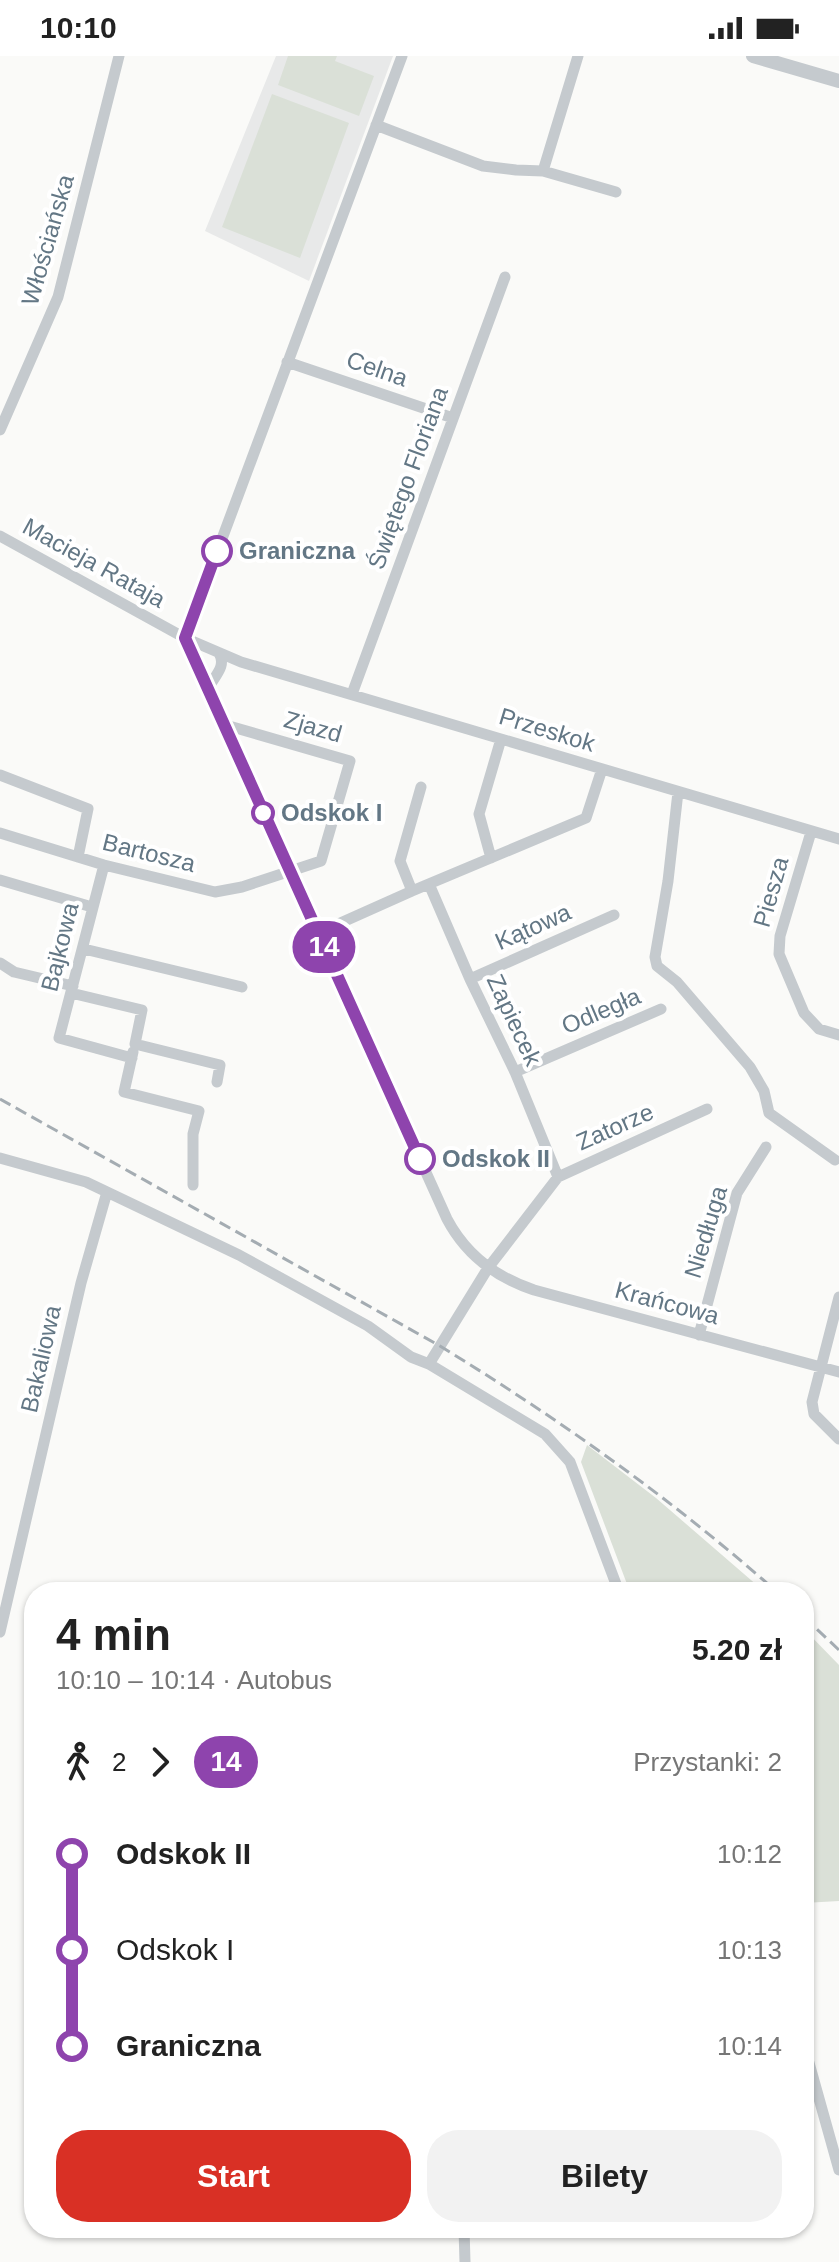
<!DOCTYPE html>
<html lang="pl">
<meta charset="utf-8">
<style>
body{margin:0;font-family:Helvetica,sans-serif;background:#f2f2f2;color:#222;height:100vh;display:flex;flex-direction:column;font-size:30px;white-space:nowrap}
*{box-sizing:border-box;margin:0}
p{font-size:26px;color:#767676}
.icon{flex:none;width:44px;height:44px;fill:none;stroke:currentColor;stroke-width:2;stroke-linecap:round;stroke-linejoin:round}
.map{position:relative;flex:1;overflow:hidden}
.sheet{position:absolute;left:24px;top:1526px;width:790px;height:656px;display:flex;flex-direction:column;background:#fff;border-radius:32px;box-shadow:0 2px 6px #0004}
.sheet>*{flex:none}
.badge{padding:0 16px;border-radius:26px;font-size:28px;line-height:52px}
.map>.badge{position:absolute;translate:-50% -50%;box-shadow:0 0 0 4px #fff}
.legs{display:flex;align-items:center;gap:12px;height:88px;padding:0 32px;font-size:26px}
.legs p{margin-inline-start:auto}
.head{display:flex;align-items:center;justify-content:space-between;height:136px;padding:0 32px}
h1{font-size:44px;font-weight:700;line-height:60px}
.action{display:flex;gap:16px;margin-top:auto;padding:16px 32px}
.action a{flex:1;height:92px;border-radius:32px;background:#d93025;color:#fff;font-size:32px;font-weight:700;line-height:92px;text-align:center}
.action a+a{background:#f2f2f2;color:#222}
ul{padding:0 32px;list-style:none}
li{display:flex;align-items:center;gap:28px;height:96px;font-size:30px}
li i{display:grid;place-items:center;width:12px;height:100%;margin:0 10px;background:currentColor}
li i::after{content:'';width:20px;height:20px;margin:-10px;border:6px solid;border-radius:50%;background:#fff}
li p{margin-inline-start:auto}
li:first-child i{background:linear-gradient(#0000 50%,currentColor 0)}
li:last-child i{background:linear-gradient(currentColor 50%,#0000 0)}
.status{display:flex;justify-content:space-between;align-items:center;height:56px;padding:0 40px;background:#fff;direction:ltr}
.status svg{height:22px;fill:currentColor}
.map>svg:first-child{display:block}
</style>
<div class="status"><b>10:10</b><svg viewBox="0 0 49 12"><path d="M0 12V9h3v3zM5 12V6h3v6zM10 12V3h3v9zM15 12V0h3v12zM26 1h20v11H26zM47 4h2v5h-2z"/></svg></div>
<div class="map">
<svg width="839" height="2206" viewBox="0 0 839 2206">
<rect width="100%" height="100%" fill="#fafaf8"/>
<!-- built -->
<path fill="#e8e9e9" d="M276,0H393L309,225L205,175Z"/>
<!-- green -->
<path fill="#dae0d7" d="M288,0H337L335,5L374,20L359,60L278,29Z
M272,38L349,67L300,202L222,171Z
M587,1389L656,1442L765,1536H630L581,1406Z
M804,1573L839,1609V1845L804,1847Z"/>
<g fill="none" stroke-linecap="round" stroke-linejoin="round">
<!-- minor -->
<path stroke="#c5cace" stroke-width="11" d="M376,69L483,110L516,114L543,115L578,0
M543,115L616,136
M287,306L453,362
M0,374L58,241L119,0
M0,480L185,582L241,606L839,783
M185,582L447,1163C466,1199 495,1221 534,1234L839,1316
M185,582L402,0
M208,633C214,620 227,611 219,597
M352,638L505,221
M0,719L88,753L78,801
M678,736L668,825L655,901L657,910L677,926L750,1011L764,1035L769,1057L835,1104
M811,776L780,880L779,898L804,957L819,973L839,979
M0,777L104,809L215,836L242,831L321,805L350,705L222,668
M491,802L479,758L501,683
M104,809L59,982L132,1002
M0,824L92,851
M429,828L470,923L515,1016L558,1121
M412,835L400,805L421,731
M318,877L412,835L586,762L602,713
M84,893L242,931
M0,907L14,916L73,930
M470,923L614,859
M71,937L142,954L135,988L220,1009L217,1026
M133,996L124,1036L199,1055L193,1078V1129
M515,1016L661,953
M0,1102L86,1126L107,1136L239,1199L368,1270L411,1301L429,1308L545,1378L570,1406L619,1536
M839,1241L812,1346L814,1358L839,1383
M699,1279L737,1137L766,1091
M429,1308L488,1212L558,1121L707,1053
M0,1576L81,1227L107,1136
M804,1989L839,2114
M464,2172L465,2206"/>
<!-- tertiary -->
<path stroke="#c5cace" stroke-width="14" d="M753,0L839,25"/>
<!-- rail -->
<path stroke="#a4acb2" stroke-width="3" stroke-dasharray="12 6" stroke-linecap="butt" d="M0,1043L440,1290C559,1363 672,1443 777,1536
M804,1561L839,1594"/>
</g>
<g fill="none" stroke-linecap="round" stroke-linejoin="round">
<defs>
<path id="line-1" d="M217,495L185,582L420,1103"/>
</defs>
<!-- line-1 casing -->
<use href="#line-1" stroke="#fff" stroke-width="18"/>
<!-- line-1 -->
<use href="#line-1" stroke="#8e44ad" stroke-width="12"/>
</g>
<!-- markers -->
<g fill="#fff" stroke="#8e44ad" stroke-width="4">
<circle cx="217" cy="495" r="14"/>
<circle cx="263" cy="757" r="10"/>
<circle cx="420" cy="1103" r="14"/>
</g>
<g text-anchor="middle" stroke-width="8" stroke-linejoin="round" paint-order="stroke">
<!-- street labels -->
<g font-size="24" fill="#637785" stroke="#fff">
<text transform="translate(48 184) rotate(-74)" y="8">Włościańska</text>
<text transform="translate(377 313) rotate(19)" y="8">Celna</text>
<text transform="translate(408 422) rotate(-70)" y="8">Świętego Floriana</text>
<text transform="translate(94 507) rotate(29)" y="8">Macieja Rataja</text>
<text transform="translate(313 671) rotate(16)" y="8">Zjazd</text>
<text transform="translate(547 674) rotate(17)" y="8">Przeskok</text>
<text transform="translate(149 797) rotate(14)" y="8">Bartosza</text>
<text transform="translate(771 836) rotate(-74)" y="8">Piesza</text>
<text transform="translate(533 871) rotate(-24)" y="8">Kątowa</text>
<text transform="translate(60 891) rotate(-76)" y="8">Bajkowa</text>
<text transform="translate(601 955) rotate(-23)" y="8">Odległa</text>
<text transform="translate(514 964) rotate(65)" y="8">Zapiecek</text>
<text transform="translate(615 1071) rotate(-24)" y="8">Zatorze</text>
<text transform="translate(706 1176) rotate(-73)" y="8">Niedługa</text>
<text transform="translate(667 1247) rotate(15)" y="8">Krańcowa</text>
<text transform="translate(41 1303) rotate(-77)" y="8">Bakaliowa</text>
</g>
<!-- stop labels -->
<g font-size="24" font-weight="bold" fill="#637785" stroke="#fff" text-anchor="start">
<text x="239" y="503">Graniczna</text>
<text x="281" y="765">Odskok I</text>
<text x="442" y="1111">Odskok II</text>
</g>
</g>
</svg>
<b class="badge" style="left:324px;top:891px;background:#8e44ad;color:#fff">14</b>
<section class="sheet">
<div class="head"><div><h1>4 min</h1><p>10:10 – 10:14 · Autobus</p></div><b>5.20 zł</b></div>
<div class="legs"><svg class="icon" aria-label="walk" viewBox="0 0 24 24"><circle cx="13" cy="4" r="2"/><path d="M13 8l-2 6 4 7M11 14l-3 7M7 12l3-4h3l4 4"/></svg>2<svg class="icon" aria-label="forward" viewBox="0 0 24 24"><path d="M9 5l7 7-7 7"/></svg><b class="badge" style="background:#8e44ad;color:#fff">14</b><p>Przystanki: 2</p></div>
<ul>
<li><i style="color:#8e44ad"></i><b>Odskok II</b><p>10:12</p></li>
<li><i style="color:#8e44ad"></i><span>Odskok I</span><p>10:13</p></li>
<li><i style="color:#8e44ad"></i><b>Graniczna</b><p>10:14</p></li>
</ul>
<div class="action"><a>Start</a><a>Bilety</a></div>
</section>
</div>
